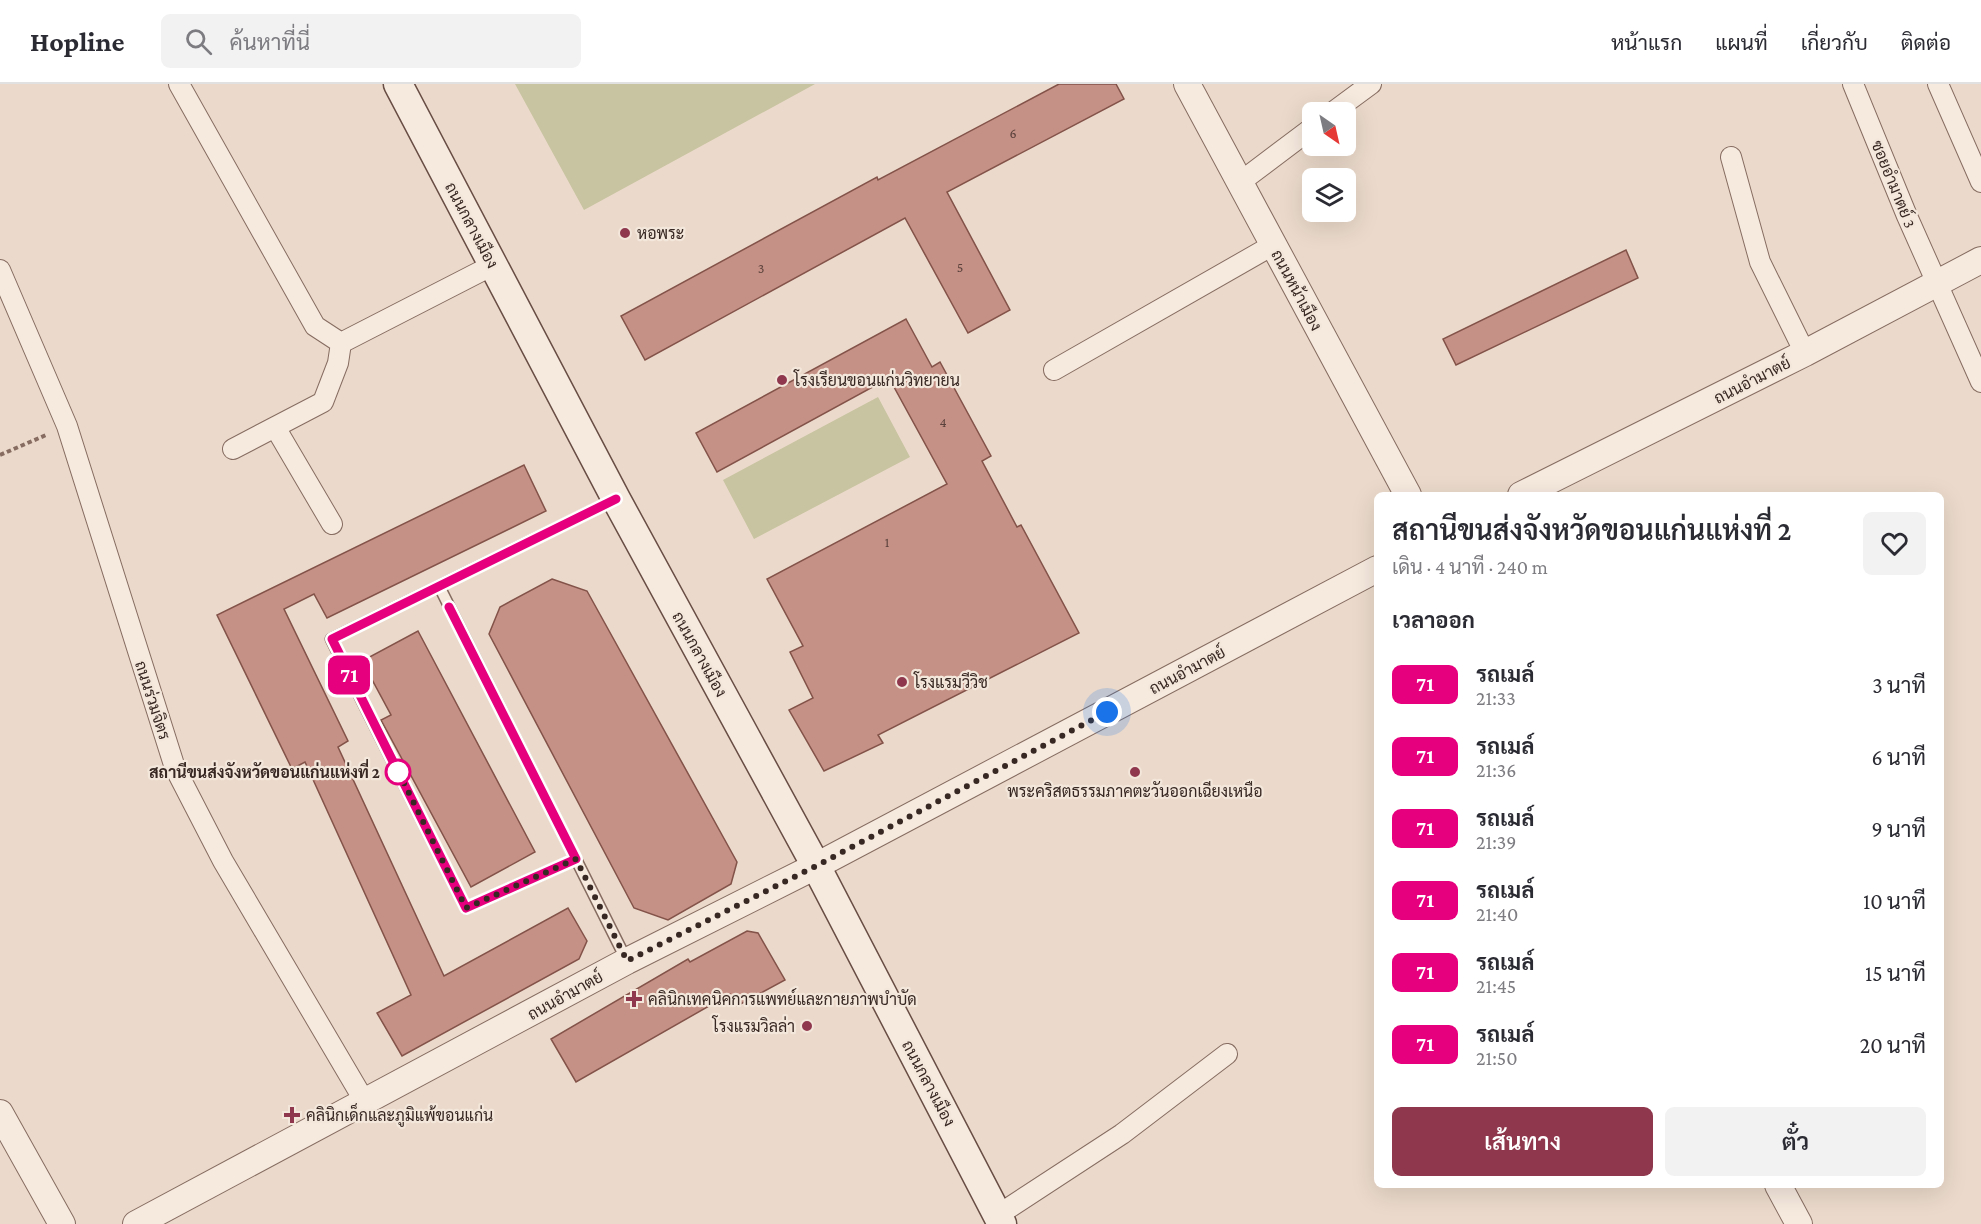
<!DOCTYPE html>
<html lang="th">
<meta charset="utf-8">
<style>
body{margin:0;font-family:"Crimson Pro",Sarabun,serif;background:#f2f2f3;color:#2b2b33;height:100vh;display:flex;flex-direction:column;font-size:22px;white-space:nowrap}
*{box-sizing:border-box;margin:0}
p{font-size:20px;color:#7c7c81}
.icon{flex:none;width:33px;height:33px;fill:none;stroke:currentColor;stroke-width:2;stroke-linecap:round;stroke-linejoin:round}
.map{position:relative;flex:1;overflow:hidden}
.sheet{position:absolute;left:1374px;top:408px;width:570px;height:696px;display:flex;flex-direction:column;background:#fff;border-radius:9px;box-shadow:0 6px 24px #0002}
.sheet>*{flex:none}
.badge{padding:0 12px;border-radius:9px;font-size:21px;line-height:39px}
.needle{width:39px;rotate:146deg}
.tools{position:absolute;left:1302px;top:18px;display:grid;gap:12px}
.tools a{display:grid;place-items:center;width:54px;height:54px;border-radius:9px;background:#fff;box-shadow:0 6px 24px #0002;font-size:30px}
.you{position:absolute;width:30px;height:30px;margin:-15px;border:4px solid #fff;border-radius:50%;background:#1a73e8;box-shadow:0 0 0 9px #1a73e833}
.map>.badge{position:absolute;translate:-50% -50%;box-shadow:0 0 0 3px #fff}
h2{padding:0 18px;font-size:22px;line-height:54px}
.round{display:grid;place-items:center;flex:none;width:63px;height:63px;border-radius:9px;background:#f2f2f3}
.headline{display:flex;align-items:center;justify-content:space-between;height:102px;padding:0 18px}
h1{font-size:28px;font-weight:600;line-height:45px}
.primary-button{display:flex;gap:12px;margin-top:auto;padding:12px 18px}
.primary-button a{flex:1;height:69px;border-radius:9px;background:#8f374d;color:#fff;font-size:24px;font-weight:600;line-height:69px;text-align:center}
.primary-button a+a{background:#f2f2f3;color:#2b2b33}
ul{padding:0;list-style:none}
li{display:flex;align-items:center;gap:18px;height:72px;padding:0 18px}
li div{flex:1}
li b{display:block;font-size:22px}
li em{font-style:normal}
li .badge{min-width:66px;font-weight:700;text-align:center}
header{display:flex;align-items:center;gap:36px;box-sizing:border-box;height:84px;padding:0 30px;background:#fff;border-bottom:2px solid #e1e1e2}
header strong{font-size:28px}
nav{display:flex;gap:33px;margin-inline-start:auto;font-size:21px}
.search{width:420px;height:54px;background:#f2f2f3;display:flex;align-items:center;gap:15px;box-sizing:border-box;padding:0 21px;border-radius:9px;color:#7c7c81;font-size:22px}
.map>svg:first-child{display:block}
</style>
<header>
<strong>Hopline</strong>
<div class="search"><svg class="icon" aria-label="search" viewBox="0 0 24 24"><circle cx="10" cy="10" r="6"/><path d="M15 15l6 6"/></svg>ค้นหาที่นี่</div>
<nav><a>หน้าแรก</a><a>แผนที่</a><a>เกี่ยวกับ</a><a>ติดต่อ</a></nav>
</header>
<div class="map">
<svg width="1981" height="1140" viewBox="0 0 1981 1140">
<rect width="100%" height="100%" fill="#ebdacb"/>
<!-- green -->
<path fill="#c8c3a0" d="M515,0H815L584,126Z
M878,313L910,373L754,455L723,396Z"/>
<!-- building -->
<path fill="#c59085" stroke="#835249" stroke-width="1.5" d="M1059,0H1116L1124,15L947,108L1010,226L968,249L905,134L645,276L621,232L877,93L878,96Z
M1626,166L1638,194L1456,281L1443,255Z
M906,235L932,283L940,278L991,372L982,377L1017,443L1021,441L1079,549L878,651L883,659L824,687L789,626L813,614L790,568L803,562L767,495L947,400L889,294L717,388L696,349Z
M524,381L546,427L327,534L314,510L284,525L348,657L338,663L444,892L568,824L587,857L579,875L402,972L377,929L411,911L305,678L292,685L217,531Z
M552,495L587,507L737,778L731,800L668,836L634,824L489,550L500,523Z
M418,547L535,768L471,803L381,636L391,631L362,577Z
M747,847L758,849L785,896L737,922L730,910L576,998L551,955L688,875L690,878Z"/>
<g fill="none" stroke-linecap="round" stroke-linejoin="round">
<defs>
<path id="service" d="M439,502L627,877
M576,775L466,824L331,555L616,415"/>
<path id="minor" d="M179,0L315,242L341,259L493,181
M1853,0L1907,132L1981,298
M1938,0L1981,98
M1333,28L1371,0
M1731,73L1760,178L1805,269
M1239,99L1312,44
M0,186L67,342L175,684L223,777L365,1018
M1054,286L1273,161
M275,343L332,440
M233,365L323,318L338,279L341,259
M998,1131L1122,1050L1227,970"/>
<path id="tertiary" d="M1187,0L1408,411
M1521,411L1805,269L1981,176
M0,1029L62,1140
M1778,1101L1799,1140
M136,1140L627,877L816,782L1377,485"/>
<path id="secondary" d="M398,0L616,415L816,782L1002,1140"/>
</defs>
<!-- service casing -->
<use href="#service" stroke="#866c61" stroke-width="13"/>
<!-- minor casing -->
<use href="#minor" stroke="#866c61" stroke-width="22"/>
<!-- tertiary casing -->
<use href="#tertiary" stroke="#866c61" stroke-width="28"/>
<!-- secondary casing -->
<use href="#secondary" stroke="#684d44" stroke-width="31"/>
<!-- path -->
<path stroke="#866c61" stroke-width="4" stroke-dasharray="4.5 3" stroke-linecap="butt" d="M0,371L46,351"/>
<!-- service -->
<use href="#service" stroke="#f6e9de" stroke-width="10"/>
<!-- minor -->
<use href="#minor" stroke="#f6e9de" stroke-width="20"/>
<!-- tertiary -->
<use href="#tertiary" stroke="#f6e9de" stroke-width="26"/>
<!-- secondary -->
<use href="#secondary" stroke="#f6e9de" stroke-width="28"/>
</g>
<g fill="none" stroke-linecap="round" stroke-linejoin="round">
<defs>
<path id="line" d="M449,523L576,775L466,824L332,555L616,415"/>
</defs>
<!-- line casing -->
<use href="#line" stroke="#fff" stroke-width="14"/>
<!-- line -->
<use href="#line" stroke="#e6007e" stroke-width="9"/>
<!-- walk -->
<path stroke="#382823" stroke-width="6" stroke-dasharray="0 10.8" d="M398,688L394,679L466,824L576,775L627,877L816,782L1107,628"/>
</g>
<!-- markers -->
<g fill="#8f374d" stroke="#f3e6da" stroke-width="2">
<circle cx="625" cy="149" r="6"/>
<circle cx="782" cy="296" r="6"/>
<circle cx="902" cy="598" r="6"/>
<circle cx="1135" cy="688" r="6"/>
<path d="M631 906h6v6h6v6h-6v6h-6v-6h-6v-6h6z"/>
<circle cx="807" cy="942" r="6"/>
<path d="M289 1022h6v6h6v6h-6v6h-6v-6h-6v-6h6z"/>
</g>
<circle fill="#fff" stroke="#e6007e" stroke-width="3" cx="398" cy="688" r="12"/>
<g text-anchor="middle" stroke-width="4.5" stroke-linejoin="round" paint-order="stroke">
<!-- number labels -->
<g font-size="14" fill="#5b423c">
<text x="1013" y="54">6</text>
<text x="960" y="188">5</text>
<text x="761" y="189">3</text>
<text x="943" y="343">4</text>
<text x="887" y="463">1</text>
</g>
<!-- street labels -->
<g font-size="16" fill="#382823" stroke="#f3e6da">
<text transform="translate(1894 100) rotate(68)" y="6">ซอยอำมาตย์ 3</text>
<text transform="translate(472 141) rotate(62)" y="6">ถนนกลางเมือง</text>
<text transform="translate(1297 206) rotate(62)" y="6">ถนนหน้าเมือง</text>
<text transform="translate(1752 296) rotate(-27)" y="6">ถนนอำมาตย์</text>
<text transform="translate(700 570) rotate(61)" y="6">ถนนกลางเมือง</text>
<text transform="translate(1187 586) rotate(-28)" y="6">ถนนอำมาตย์</text>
<text transform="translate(153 616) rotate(72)" y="6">ถนนร่วมจิตร</text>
<text transform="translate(565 911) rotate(-29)" y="6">ถนนอำมาตย์</text>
<text transform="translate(929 999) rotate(62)" y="6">ถนนกลางเมือง</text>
</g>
<!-- poi labels -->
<g font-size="16" fill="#382823" stroke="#f3e6da" text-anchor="start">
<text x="637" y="155">หอพระ</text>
<text x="794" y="302">โรงเรียนขอนแก่นวิทยายน</text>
<text x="914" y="604">โรงแรมวีวิช</text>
<text x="1135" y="713" text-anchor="middle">พระคริสตธรรมภาคตะวันออกเฉียงเหนือ</text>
<text x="648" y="921">คลินิกเทคนิคการแพทย์และกายภาพบำบัด</text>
<text x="795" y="948" text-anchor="end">โรงแรมวิลล่า</text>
<text x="306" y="1037">คลินิกเด็กและภูมิแพ้ขอนแก่น</text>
</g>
<!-- stop labels -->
<g font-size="16" font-weight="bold" fill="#382823" stroke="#f3e6da" text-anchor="end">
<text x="380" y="694">สถานีขนส่งจังหวัดขอนแก่นแห่งที่ 2</text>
</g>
</g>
</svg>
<div class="tools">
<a><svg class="needle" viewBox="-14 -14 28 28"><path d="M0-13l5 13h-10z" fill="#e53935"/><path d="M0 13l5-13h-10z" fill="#7c7c81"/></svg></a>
<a><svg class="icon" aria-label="layers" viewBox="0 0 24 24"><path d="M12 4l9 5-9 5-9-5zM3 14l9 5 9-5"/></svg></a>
</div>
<div class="you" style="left:1107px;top:628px"></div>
<b class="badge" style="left:349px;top:591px;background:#e6007e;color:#fff">71</b>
<section class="sheet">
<div class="headline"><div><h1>สถานีขนส่งจังหวัดขอนแก่นแห่งที่ 2</h1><p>เดิน · 4 นาที · 240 m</p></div><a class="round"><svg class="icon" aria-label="heart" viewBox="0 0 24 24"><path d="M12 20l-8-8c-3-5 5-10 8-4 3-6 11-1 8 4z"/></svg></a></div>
<h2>เวลาออก</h2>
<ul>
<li><span class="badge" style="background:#e6007e;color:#fff">71</span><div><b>รถเมล์</b><p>21:33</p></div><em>3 นาที</em></li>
<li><span class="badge" style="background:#e6007e;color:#fff">71</span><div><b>รถเมล์</b><p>21:36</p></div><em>6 นาที</em></li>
<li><span class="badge" style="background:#e6007e;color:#fff">71</span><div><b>รถเมล์</b><p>21:39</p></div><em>9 นาที</em></li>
<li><span class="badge" style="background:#e6007e;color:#fff">71</span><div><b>รถเมล์</b><p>21:40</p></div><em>10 นาที</em></li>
<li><span class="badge" style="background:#e6007e;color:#fff">71</span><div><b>รถเมล์</b><p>21:45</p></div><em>15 นาที</em></li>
<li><span class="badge" style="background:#e6007e;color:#fff">71</span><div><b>รถเมล์</b><p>21:50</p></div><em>20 นาที</em></li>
</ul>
<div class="primary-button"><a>เส้นทาง</a><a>ตั๋ว</a></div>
</section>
</div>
